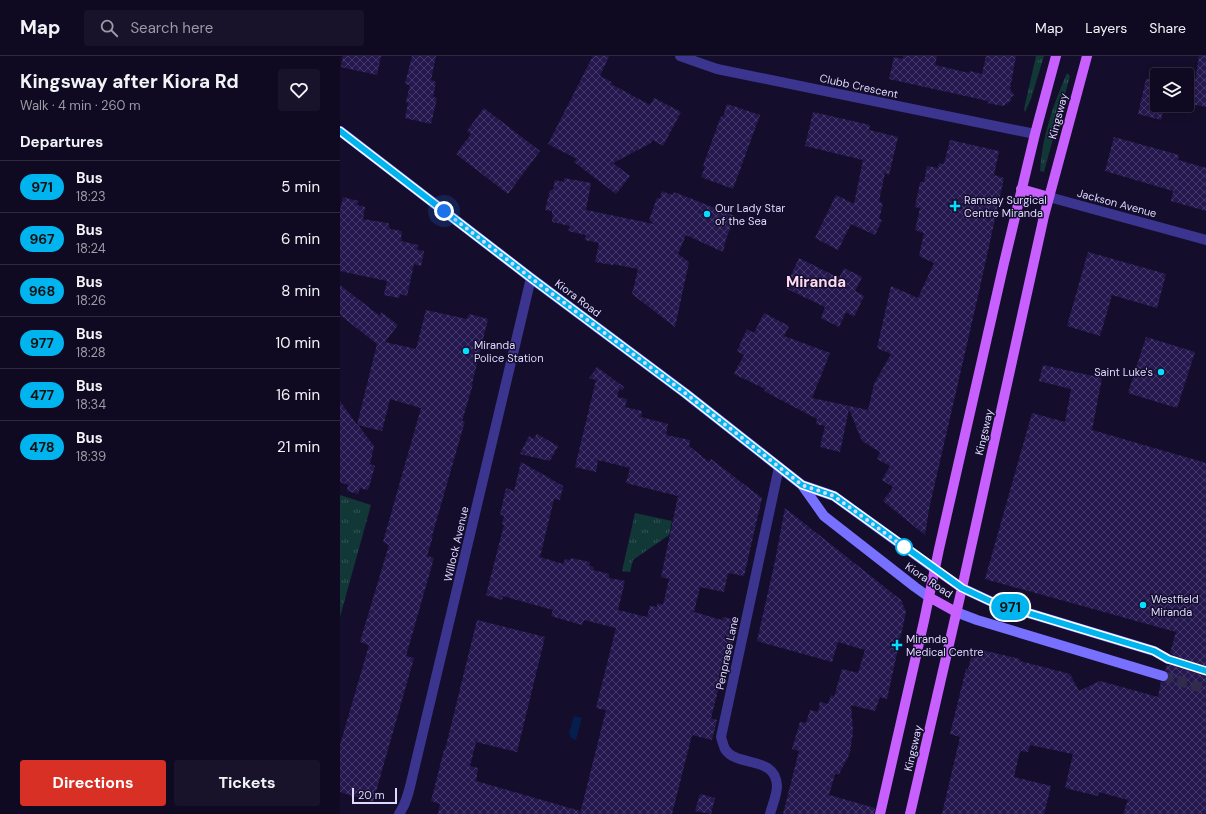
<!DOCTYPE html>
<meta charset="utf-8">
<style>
body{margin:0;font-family:"DM Sans",sans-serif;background:#18132a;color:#f1f3f6;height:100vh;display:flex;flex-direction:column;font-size:15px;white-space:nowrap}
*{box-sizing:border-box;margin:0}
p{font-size:13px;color:#9b9aa5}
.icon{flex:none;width:22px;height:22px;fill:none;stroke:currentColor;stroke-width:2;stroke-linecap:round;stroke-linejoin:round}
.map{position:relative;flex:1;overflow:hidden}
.drawer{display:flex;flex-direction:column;background:#0f0a21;width:340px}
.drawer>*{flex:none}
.badge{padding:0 8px;border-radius:13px;font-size:14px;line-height:26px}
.fabs{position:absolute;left:810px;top:12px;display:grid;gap:8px}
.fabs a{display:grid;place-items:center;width:44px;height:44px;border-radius:4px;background:#0f0a21;box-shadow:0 2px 10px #0003,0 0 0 1px #2f2b3f;font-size:20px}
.scale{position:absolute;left:12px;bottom:10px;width:45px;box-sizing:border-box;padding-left:4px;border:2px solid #dfd9ff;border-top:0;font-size:11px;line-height:14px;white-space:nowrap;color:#dfd9ff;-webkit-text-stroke:3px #140e2c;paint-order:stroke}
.you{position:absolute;width:20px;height:20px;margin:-10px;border:3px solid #fff;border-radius:50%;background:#1a73e8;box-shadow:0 0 0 6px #1a73e833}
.map>.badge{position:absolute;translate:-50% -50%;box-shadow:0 0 0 2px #fff}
h2{padding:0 20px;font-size:15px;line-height:36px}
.round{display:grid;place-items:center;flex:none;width:42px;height:42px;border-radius:4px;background:#18132a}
.headline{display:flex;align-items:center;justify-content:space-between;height:68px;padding:0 20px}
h1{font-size:19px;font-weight:700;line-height:30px}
.action{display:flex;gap:8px;margin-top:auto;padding:8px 20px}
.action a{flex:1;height:46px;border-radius:4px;background:#d93025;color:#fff;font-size:16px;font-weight:700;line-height:46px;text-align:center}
.action a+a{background:#18132a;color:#f1f3f6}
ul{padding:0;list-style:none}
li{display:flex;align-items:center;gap:12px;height:52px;padding:0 20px;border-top:1px solid #2f2b3f}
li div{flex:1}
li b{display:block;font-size:15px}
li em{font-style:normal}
li .badge{min-width:44px;font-weight:700;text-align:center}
header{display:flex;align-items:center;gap:24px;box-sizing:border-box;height:56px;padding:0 20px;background:#0f0a21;border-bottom:1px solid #2f2b3f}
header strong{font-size:19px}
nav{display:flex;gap:22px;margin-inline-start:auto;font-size:14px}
.search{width:280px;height:36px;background:#18132a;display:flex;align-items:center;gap:10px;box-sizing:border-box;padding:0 14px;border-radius:4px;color:#9b9aa5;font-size:15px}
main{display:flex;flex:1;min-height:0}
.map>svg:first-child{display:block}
</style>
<header>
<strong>Map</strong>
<div class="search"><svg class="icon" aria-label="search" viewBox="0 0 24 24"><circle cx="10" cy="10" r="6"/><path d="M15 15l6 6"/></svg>Search here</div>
<nav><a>Map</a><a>Layers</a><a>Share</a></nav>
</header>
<main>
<section class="drawer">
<div class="headline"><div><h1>Kingsway after Kiora Rd</h1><p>Walk · 4 min · 260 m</p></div><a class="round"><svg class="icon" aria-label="heart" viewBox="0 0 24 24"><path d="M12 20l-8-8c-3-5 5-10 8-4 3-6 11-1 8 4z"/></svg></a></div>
<h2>Departures</h2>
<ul>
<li><span class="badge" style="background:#00b5ef;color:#111">971</span><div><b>Bus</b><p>18:23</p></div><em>5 min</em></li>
<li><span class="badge" style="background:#00b5ef;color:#111">967</span><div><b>Bus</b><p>18:24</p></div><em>6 min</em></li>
<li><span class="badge" style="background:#00b5ef;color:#111">968</span><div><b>Bus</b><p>18:26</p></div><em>8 min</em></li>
<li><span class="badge" style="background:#00b5ef;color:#111">977</span><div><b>Bus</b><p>18:28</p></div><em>10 min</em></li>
<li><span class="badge" style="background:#00b5ef;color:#111">477</span><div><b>Bus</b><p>18:34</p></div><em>16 min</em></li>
<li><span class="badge" style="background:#00b5ef;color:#111">478</span><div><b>Bus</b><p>18:39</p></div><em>21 min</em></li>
</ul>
<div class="action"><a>Directions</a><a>Tickets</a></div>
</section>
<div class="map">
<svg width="866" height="758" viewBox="0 0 866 758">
<defs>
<pattern id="grass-tufts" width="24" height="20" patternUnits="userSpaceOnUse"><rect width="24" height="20" fill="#113736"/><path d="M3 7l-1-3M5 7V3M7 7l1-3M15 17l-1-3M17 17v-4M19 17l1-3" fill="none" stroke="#335354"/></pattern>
<pattern id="building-cross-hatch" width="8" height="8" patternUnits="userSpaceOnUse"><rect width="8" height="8" fill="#25184f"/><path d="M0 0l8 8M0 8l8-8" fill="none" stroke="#443969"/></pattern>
</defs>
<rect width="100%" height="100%" fill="#140e2c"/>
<!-- grass -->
<path fill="url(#grass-tufts)" d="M696,0H704L691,43L685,56L684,53Z
M727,17L730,20L704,116L700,115C702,81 713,49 727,17Z
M0,439L31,449L0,561Z
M295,457L332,465L329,479L293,504L290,516L282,515Z"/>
<!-- water -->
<path fill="#051e4e" d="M234,660L242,662L236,684L231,682L229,677Z"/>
<!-- building -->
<path fill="url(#building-cross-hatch)" d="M3,0H41L37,19L1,11Z
M72,0H96L91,24L96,26L93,41L97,42L91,68L65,62L68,47L66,46L70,29L65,28Z
M253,0H269L260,20L272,26L271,28L310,49L314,42L341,56L323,90L313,84L311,87L273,107L290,120L276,138L234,106L237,103L208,88Z
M563,0H597L595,9L629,17L630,15L642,18L646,0H676L670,33L674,39L670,42L672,44L663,50L647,47L648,45L549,23L554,1L563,3Z
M859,0H866V51L847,47V27H851L852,25H855Z
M806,23L817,25V49H824L821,64L798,58Z
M387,48L420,59L393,133L361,121L365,111L363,110L381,60L383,61Z
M144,52L200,95L168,138L116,98L131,78L127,75Z
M473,56L530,69L529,74L558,81L549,119L545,117L539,145L543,148L539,163L542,164L535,179L511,168L498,194L475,182L496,139L514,148L523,104L465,90Z
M774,81L839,99L838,104L866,112V155L831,145L833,135L765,115Z
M610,84L659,95L654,119L664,122L638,240L589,453L585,479L543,445L553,431L542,424L550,410L537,403L540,396L522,385L509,353L500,396L480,391L485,370L476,368L477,363L424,335L425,333L394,318L404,299L397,295L407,273L414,277L424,257L449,270L444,280L490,297L472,342L528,354L534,328L551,298L537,292L551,230L578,242L594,207L579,200L584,177L575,174L580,152L575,151L580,126H584L587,110L598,112L599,107L604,108Z
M224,122L251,127L246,154L314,168L309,164L317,142L320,143L322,135L332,139L334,136L395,160L386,183L383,196L346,179L338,198L349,206L335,271L292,238L298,213L273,208V209L255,206L259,187L245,184L246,179L228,175L230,170L212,166L213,159L212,158V155L205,154L210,134H213L215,124L224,126Z
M3,141L18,145L17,149L25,151L23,163L48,167L50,173L62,175L61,182L62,183L61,185L78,189L77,194L84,195L81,210L74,208L67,240L60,238L59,242L44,239L47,225L0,215V155Z
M748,196L826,218L817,252L772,239L760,280L727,270Z
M459,202L499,222L504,212L522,221L515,235L524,240L514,261L506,256L499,271L481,262L485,251L445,232Z
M0,229L40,260L41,256L58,269L45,286L76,293L86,254L127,263L129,258L148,263L132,328H133L122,365H125L92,480H93L87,500L94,502L66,600L74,602L33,746L0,736V689L29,589L20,586L49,489L43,486L81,352L50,343L42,375L18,369L34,390L30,408L35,410L28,434L20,432L18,438L7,435L8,429L0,426V345L17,369L37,288L0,259Z
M806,281L855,296L837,352L788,337Z
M703,309L762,322L752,374L866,407V758H783L788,744L759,736L758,740L725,732L733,698L690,689L688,696L680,695L674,721L711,730L704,758H602L620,681L610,678L626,613L628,614L633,592L680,603V605L730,618L739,635L760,625L818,641L821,626L827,625L829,621L828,616L825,614L827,609L832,608L834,603L833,599L830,597L836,576L645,523L692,357L725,366L731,333L699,325Z
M257,311L284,331L282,334L279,333L277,341L287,343L285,351L302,355L301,361L328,368L326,379L350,384L349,390L369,406L371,403L422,442L404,520L388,517L384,536L360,531L354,556L382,564L383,561L396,564L394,570L396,575L387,612L384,611L371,662L377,664L372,684L352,679L332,758H240L266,654L256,652L276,572L244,564L242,569L211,560L213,554L163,540L162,544L146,539L164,469L162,468L164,460L160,459L166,432L174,435L181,406L223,430L220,444L214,443L200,501L223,508L225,503L230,504L231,502L250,506L249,510L254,511L253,514L269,518V522L285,525L278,554L307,561L310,550L317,551V547L323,549L329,523L321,521L338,440L286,427L290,412L258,404L256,416L235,411L256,324L249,322Z
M197,378L218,390L210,405L180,398L189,380L194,383Z
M445,452L561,544L566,556L547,643L540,641L535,655L511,649L513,676L510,696L508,701L499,718H495L489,739L535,752L534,758H443L459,695L452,693L460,666L466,667L470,654L478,656L480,646L488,648L491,639L494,641L502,613L518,617L525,594L498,586L492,606L417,585L435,505Z
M137,564L205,581L177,696L136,686L130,710L138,712L136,725L240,755L239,758H98L100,748L91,745L104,694H105Z
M360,738L375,742L371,758L355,755Z"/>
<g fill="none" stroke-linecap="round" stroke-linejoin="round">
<!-- secondary-tunnel -->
<path stroke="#322c4c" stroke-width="10" stroke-dasharray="10 5" stroke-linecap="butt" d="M828,603L866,615
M823,620L866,633"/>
<!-- street -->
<path stroke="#3b3590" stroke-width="10" d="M340,0L377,13L695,78
M709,141L866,184
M59,758C67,747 70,731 73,718L191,222
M430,758C432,750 437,739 437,730C436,699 397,712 385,693C383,689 382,684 381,681L439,411"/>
<!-- secondary -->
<path stroke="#7870ff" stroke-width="10" d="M0,75L191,222L345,337L462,429L484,460L575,531L589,541
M462,429L494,440L595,513
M622,532L652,546L814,595L828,603
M616,556L637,564L823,620"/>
<!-- primary -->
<path stroke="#c860ff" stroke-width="10" d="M681,133L709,141
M595,513L622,532
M589,541L616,556
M540,758L584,565L599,493L664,207L695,78L716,0
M570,758L622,532L704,160L747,0"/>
</g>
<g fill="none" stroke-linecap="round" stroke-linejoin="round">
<defs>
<path id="line" d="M0,75L191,222L345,337L462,429L494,440L622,532L652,546L814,595L828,603L866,615"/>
</defs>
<!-- line casing -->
<use href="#line" stroke="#fff" stroke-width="9"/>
<!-- line -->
<use href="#line" stroke="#00b5ef" stroke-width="6"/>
<!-- walk -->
<path stroke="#dfd9ff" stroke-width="4" stroke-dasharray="0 7.2" d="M104,155L191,222L345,337L462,429L494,440L564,491"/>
</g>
<!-- markers -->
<g fill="#05dfff" stroke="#140e2c" stroke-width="1.5">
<path d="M613 144h4v4h4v4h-4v4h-4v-4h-4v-4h4z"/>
<circle cx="367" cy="158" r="4"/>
<circle cx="126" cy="295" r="4"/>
<circle cx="821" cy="316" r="4"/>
<circle cx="803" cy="549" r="4"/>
<path d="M555 583h4v4h4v4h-4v4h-4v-4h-4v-4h4z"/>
</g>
<circle fill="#fff" stroke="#00b5ef" stroke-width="2" cx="564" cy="491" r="8"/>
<g text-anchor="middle" stroke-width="3" stroke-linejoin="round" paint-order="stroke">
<!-- street labels -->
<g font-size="11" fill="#dfd9ff" stroke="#140e2c">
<text transform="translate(519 30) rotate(12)" y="4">Clubb Crescent</text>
<text transform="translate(718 60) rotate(-75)" y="4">Kingsway</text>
<text transform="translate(777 147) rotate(15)" y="4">Jackson Avenue</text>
<text transform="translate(238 242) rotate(37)" y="4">Kiora Road</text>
<text transform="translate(644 376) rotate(-77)" y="4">Kingsway</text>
<text transform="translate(116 488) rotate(-77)" y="4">Willock Avenue</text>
<text transform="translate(589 524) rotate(34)" y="4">Kiora Road</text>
<text transform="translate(387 597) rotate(-78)" y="4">Penprase Lane</text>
<text transform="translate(573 692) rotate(-77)" y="4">Kingsway</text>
</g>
<!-- poi labels -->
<g font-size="11" fill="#dfd9ff" stroke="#140e2c" text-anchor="start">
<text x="624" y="148">Ramsay Surgical<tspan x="624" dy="13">Centre Miranda</tspan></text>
<text x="375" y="156">Our Lady Star<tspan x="375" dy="13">of the Sea</tspan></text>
<text x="134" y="293">Miranda<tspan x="134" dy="13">Police Station</tspan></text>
<text x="813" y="320" text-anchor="end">Saint Luke's</text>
<text x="811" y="547">Westfield<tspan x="811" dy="13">Miranda</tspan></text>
<text x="566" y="587">Miranda<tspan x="566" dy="13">Medical Centre</tspan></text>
</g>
<!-- district labels -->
<g font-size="15" font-weight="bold" fill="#ffdbf1" stroke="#140e2c">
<text x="476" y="231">Miranda</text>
</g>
</g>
</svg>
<div class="fabs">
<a><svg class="icon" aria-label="layers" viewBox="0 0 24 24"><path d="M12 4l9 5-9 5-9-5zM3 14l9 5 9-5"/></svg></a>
</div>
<div class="scale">20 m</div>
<div class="you" style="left:104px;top:155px"></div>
<b class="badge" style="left:670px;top:551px;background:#00b5ef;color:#111">971</b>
</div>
</main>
